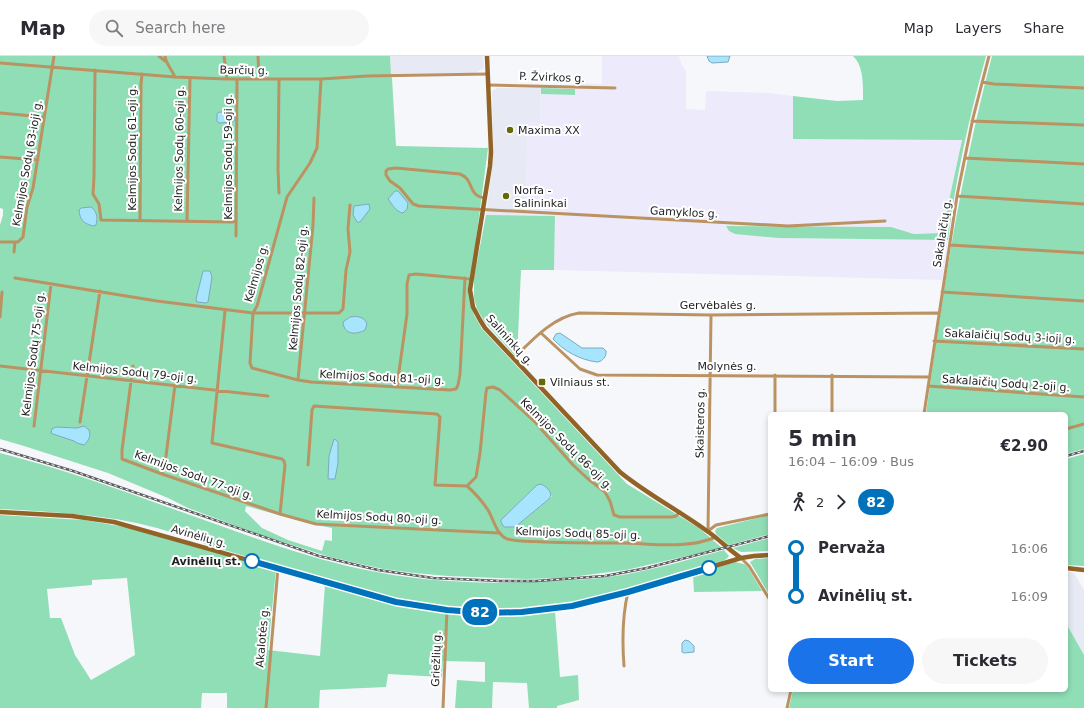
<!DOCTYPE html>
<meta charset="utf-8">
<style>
body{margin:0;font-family:"DejaVu Sans",sans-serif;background:#f7f7f7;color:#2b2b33;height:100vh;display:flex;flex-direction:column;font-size:15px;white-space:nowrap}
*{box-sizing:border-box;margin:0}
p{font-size:13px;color:#7c7c81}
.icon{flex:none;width:22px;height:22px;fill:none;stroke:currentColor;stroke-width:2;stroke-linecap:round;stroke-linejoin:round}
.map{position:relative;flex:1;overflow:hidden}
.panel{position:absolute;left:768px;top:356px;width:300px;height:280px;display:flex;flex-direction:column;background:#fff;border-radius:6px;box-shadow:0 2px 6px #0003}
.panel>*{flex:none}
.badge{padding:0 8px;border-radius:13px;font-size:14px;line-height:26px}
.map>.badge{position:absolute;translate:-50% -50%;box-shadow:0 0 0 2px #fff}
.legs{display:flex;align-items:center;gap:6px;height:44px;padding:0 20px;font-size:13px}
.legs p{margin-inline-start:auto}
.head{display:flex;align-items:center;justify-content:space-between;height:68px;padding:0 20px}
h1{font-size:22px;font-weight:600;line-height:30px}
.cta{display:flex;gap:8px;margin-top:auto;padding:8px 20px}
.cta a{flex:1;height:46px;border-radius:24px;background:#1a73e8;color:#fff;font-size:16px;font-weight:600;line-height:46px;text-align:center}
.cta a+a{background:#f7f7f7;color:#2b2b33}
ul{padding:0 20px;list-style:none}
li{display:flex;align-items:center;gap:14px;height:48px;font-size:15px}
li i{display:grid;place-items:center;width:6px;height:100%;margin:0 5px;background:currentColor}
li i::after{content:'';width:10px;height:10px;margin:-5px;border:3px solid;border-radius:50%;background:#fff}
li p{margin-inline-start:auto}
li:first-child i{background:linear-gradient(#0000 50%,currentColor 0)}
li:last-child i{background:linear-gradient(currentColor 50%,#0000 0)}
header{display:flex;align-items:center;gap:24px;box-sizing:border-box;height:56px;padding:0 20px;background:#fff;border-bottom:1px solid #e1e1e2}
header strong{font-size:19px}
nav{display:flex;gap:22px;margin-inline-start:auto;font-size:14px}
.search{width:280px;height:36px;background:#f7f7f7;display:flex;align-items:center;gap:10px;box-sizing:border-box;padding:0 14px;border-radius:22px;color:#7c7c81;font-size:15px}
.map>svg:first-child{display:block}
</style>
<header>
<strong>Map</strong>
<div class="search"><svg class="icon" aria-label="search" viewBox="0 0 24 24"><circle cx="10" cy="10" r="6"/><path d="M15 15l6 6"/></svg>Search here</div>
<nav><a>Map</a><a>Layers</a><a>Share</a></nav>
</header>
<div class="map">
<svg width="1084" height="652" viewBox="0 0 1084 652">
<rect width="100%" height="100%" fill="#f6f7fa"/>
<!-- built -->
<path fill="#e7eaf4" d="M390,0H483L484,12L476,17L391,18Z
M497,32H541L540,67H528L525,159H486L493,103L492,35Z
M1066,516L1074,517L1084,534V599L1066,567Z"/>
<!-- industrial -->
<path fill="#edeafc" d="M602,0H679L681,7L686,16V53L705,54L706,35L769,37L793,40V83H962L942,177L914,178L891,171L726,170L779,182L948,184L942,224L554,214L555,160L525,159L528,66L540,67L541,38L575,39V27L602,28Z"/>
<!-- green -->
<path fill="#90deb6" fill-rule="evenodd" d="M0,0H390L391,18H389L392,22L396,90L488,92L469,239L474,259L482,273L627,428L699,472L722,492L626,514L563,522L526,523L448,520L414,517L383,513L330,501L258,478L188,452L168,442L108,417L24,390L0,383V169L3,159V153L0,152ZM537,429L552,440L549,443L515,471L501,467V464ZM246,450L311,468L332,472V485L325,484L322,495L288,484L262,472L245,455Z
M853,0H986C969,62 956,120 948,184L779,182L735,178L729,175L726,170L891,171L914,178L942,177L962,84L793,83V40L837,45L863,44C863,30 864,10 853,0Z
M992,0H1084V393L1066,398V358H926C942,238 961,117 992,0Z
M541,32L575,33V39L541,38Z
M486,159L555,160L554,214H521L517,302L484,265L477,253L474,242V222Z
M0,397C80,417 157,448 235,475C276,490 318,504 361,513C422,526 485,529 548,525C573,524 598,523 622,519C657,513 691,503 724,494L729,500C724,510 684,513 673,518C669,519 666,522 663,523C650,528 636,531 623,534C545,556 475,560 396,543C374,538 352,531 330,525C290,513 250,502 211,490C193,484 175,477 157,472C106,458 53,456 0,453Z
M1084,398V510L1066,509V403Z
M0,459L84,464L131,472L276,514L268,594L320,600L325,528C366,539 406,551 448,557C483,561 519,559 555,555L560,621L578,619L579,644L557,650V652H529L527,627L493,626L492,652H455L457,624L485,626V606L443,605L442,621L388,618L386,631L320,634L319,652H227V637H202L201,652H0ZM127,522L135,599L91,624L75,599L61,562H50L47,533L92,529V524Z
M770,459V478L729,489L716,478L715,475L717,472Z
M770,482V495L741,496L733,492Z
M770,502V540L750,506L755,503Z
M735,506L744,508L747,510L762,535L694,536L693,519Z
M1066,567L1084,599V652H789L793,634H1066Z"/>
<!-- water -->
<path fill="#a7e4fe" stroke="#7ea9bb" d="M707,0H730L728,6L712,7L709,5Z
M219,56L234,57L235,64L232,66L219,67L217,65V58Z
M395,135H398L408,147L407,153L403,157C396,156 392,148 388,143Z
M369,148L370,153L360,166H357L353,159L354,150Z
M91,151C97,155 98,162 96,169L93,170C83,167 80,164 79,154L81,152Z
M203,215H210L212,221L208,246L206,247L197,246L196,243Z
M350,261C357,260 364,260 367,268L365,274C356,279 344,279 343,266Z
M560,277L582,292H603L606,295C607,300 602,306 597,306C580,304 564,295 553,283L556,278Z
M84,370L89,374C91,381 89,384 84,389L77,387L74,385L53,378L51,377L52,373L56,371L77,372Z
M334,383L336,384L338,386V407L335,423H328L329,400Z
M541,428C547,431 554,437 549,443L515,471H504L501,466V464L537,429Z
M685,584L689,585L694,590V596L684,597L682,596V587Z"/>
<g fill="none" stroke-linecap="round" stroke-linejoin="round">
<!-- street -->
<path stroke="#bb9262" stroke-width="3" d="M159,0L165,5
M165,0C165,6 172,14 175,21
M224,0L227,23
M258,0L259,23
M0,7L175,21L227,23H321L367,20L488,18
M95,14L94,121L93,138L99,148L101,164L232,166L236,165
M982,26L994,28L1084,32
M488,29L615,32
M0,57L44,61
M972,65L1084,69
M0,101L38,104
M965,102L1084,108
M279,137L278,113L279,23
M957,140L1084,148
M485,142C467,140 475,124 460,118L396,112L388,113L386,115V119L390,125L400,132L413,148L419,150L788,170L885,165
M350,149L348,173L350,196L346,214L343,253L339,257H253L250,307L252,312L298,324L311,326L450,334L456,333L458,329L460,318L465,222
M140,165L141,28L142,18
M187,165L190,22
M236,180L237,23
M0,186H18L23,181L27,151L33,132L54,0
M950,189L1084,197
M14,196L15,186
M15,222L157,245L253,257L257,250L287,141L310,107L317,92L321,23
M942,236L1084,245
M225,255L212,387L282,403L284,405L285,409L280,458L316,468L499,477
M0,261L2,236
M541,277L580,313L597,319L929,321
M934,285L1084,293
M514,302C532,284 553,261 579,257L711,259L938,257
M0,310L268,340
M133,310L122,394V403L162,418L280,458
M775,319V358
M298,324L313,169L314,142
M397,330L407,258V228L409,219L416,218L471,223
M928,330L1084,341
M832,358V319
M924,358L957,140L973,62L989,0
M80,366L100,235
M34,370L51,228
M1066,373L1084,368
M308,409L312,354L314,350L437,358L440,361L435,429L467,430C475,437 482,445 488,454C494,464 496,478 507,483C519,486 533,485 546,486C571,487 595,487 620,487C651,487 686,494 716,481
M162,418L166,400L175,329
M467,430L476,421L480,397L486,336L487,332L493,331L500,334L535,366L573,409L587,422L605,436L610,445L614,459L620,461H672L676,460L680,456
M708,475L711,259
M708,475L716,469L770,458
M741,502L749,510L770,544
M624,610C622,584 622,561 628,536
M266,652L278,512
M443,652L447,554
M787,652L791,634"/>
<!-- secondary -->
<path stroke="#926326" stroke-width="4.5" d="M487,0L491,96L490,110L470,234L473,251L480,264L485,272L620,416C647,438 678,454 707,475C719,483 729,494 741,502
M0,456L72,460L114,466L396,546L447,554L486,557L522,556L572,550L628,536L741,502L754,500L770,499
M1066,512L1084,514"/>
<defs>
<path id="rail" d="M0,393L73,415L319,500L378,514L433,522L501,525H536L605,520L647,512L770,480
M1066,400L1084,395"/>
</defs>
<!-- rail casing -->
<use href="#rail" stroke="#5b5c5e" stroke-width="2.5"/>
<!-- rail -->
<use href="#rail" stroke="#fff" stroke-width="1" stroke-dasharray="3" stroke-linecap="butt"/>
</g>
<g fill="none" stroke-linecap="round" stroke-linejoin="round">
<defs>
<path id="line-1" d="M252,505L396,546L447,554L486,557L522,556L572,550L628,536L709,512"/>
</defs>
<!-- line-1 casing -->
<use href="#line-1" stroke="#fff" stroke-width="9"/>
<!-- line-1 -->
<use href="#line-1" stroke="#0072bc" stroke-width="6"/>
</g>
<!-- markers -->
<g fill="#666907" stroke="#fff" stroke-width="1.5">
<circle cx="510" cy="74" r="4"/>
<circle cx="506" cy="140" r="4"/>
<rect x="538" y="322" width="8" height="8" rx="2"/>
</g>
<g fill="#fff" stroke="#0072bc" stroke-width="2">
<circle cx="252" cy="505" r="7"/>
<circle cx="709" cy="512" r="7"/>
</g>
<g text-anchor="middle" stroke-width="4" stroke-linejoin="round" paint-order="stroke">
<!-- street labels -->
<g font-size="11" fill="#1e1f20" stroke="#fff">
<text transform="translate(244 14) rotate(1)" y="4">Barčių g.</text>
<text transform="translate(552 21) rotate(2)" y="4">P. Žvirkos g.</text>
<text transform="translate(132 92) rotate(-90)" y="4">Kelmijos Sodų 61-oji g.</text>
<text transform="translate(179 93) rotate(-89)" y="4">Kelmijos Sodų 60-oji g.</text>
<text transform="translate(228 101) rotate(-90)" y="4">Kelmijos Sodų 59-oji g.</text>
<text transform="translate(27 107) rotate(-80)" y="4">Kelmijos Sodų 63-ioji g.</text>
<text transform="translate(684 156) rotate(3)" y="4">Gamyklos g.</text>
<text transform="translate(942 177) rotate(-81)" y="4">Sakalaičių g.</text>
<text transform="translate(256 217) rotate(-74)" y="4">Kelmijos g.</text>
<text transform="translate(298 232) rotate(-85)" y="4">Kelmijos Sodų 82-oji g.</text>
<text x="718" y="253">Gervėbalės g.</text>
<text transform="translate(1010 280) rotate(3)" y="4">Sakalaičių Sodų 3-ioji g.</text>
<text transform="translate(510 284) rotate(48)" y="4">Salininkų g.</text>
<text transform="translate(33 298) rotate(-83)" y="4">Kelmijos Sodų 75-oji g.</text>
<text x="727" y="314">Molynės g.</text>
<text transform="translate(135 316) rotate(6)" y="4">Kelmijos Sodų 79-oji g.</text>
<text transform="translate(382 321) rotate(3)" y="4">Kelmijos Sodų 81-oji g.</text>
<text transform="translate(1006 327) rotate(4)" y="4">Sakalaičių Sodų 2-oji g.</text>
<text transform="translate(700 367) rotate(-89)" y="4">Skaisteros g.</text>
<text transform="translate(567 388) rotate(45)" y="4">Kelmijos Sodų 86-oji g.</text>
<text transform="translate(194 419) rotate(20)" y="4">Kelmijos Sodų 77-oji g.</text>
<text transform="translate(379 461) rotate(3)" y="4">Kelmijos Sodų 80-oji g.</text>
<text transform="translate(578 477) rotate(2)" y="4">Kelmijos Sodų 85-oji g.</text>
<text transform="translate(199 480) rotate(16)" y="4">Avinėlių g.</text>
<text transform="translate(262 581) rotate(-85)" y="4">Akalotės g.</text>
<text transform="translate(436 603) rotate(-88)" y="4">Griežlių g.</text>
</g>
<!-- poi labels -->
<g font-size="11" fill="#1e1f20" stroke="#fff" text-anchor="start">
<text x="518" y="78">Maxima XX</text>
<text x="514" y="138">Norfa -<tspan x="514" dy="13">Salininkai</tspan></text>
<text x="550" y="330">Vilniaus st.</text>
</g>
<!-- stop labels -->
<g font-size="11" font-weight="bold" fill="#1e1f20" stroke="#fff" text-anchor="end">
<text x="241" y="509">Avinėlių st.</text>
</g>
</g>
</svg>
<b class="badge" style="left:480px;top:556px;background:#0072bc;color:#fff">82</b>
<section class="panel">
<div class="head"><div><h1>5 min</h1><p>16:04 – 16:09 · Bus</p></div><b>€2.90</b></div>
<div class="legs"><svg class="icon" aria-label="walk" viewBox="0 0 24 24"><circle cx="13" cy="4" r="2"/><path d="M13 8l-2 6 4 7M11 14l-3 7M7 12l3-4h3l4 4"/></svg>2<svg class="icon" aria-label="forward" viewBox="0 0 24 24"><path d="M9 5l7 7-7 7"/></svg><b class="badge" style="background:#0072bc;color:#fff">82</b></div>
<ul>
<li><i style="color:#0072bc"></i><b>Pervaža</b><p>16:06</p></li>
<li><i style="color:#0072bc"></i><b>Avinėlių st.</b><p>16:09</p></li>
</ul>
<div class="cta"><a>Start</a><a>Tickets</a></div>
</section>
</div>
